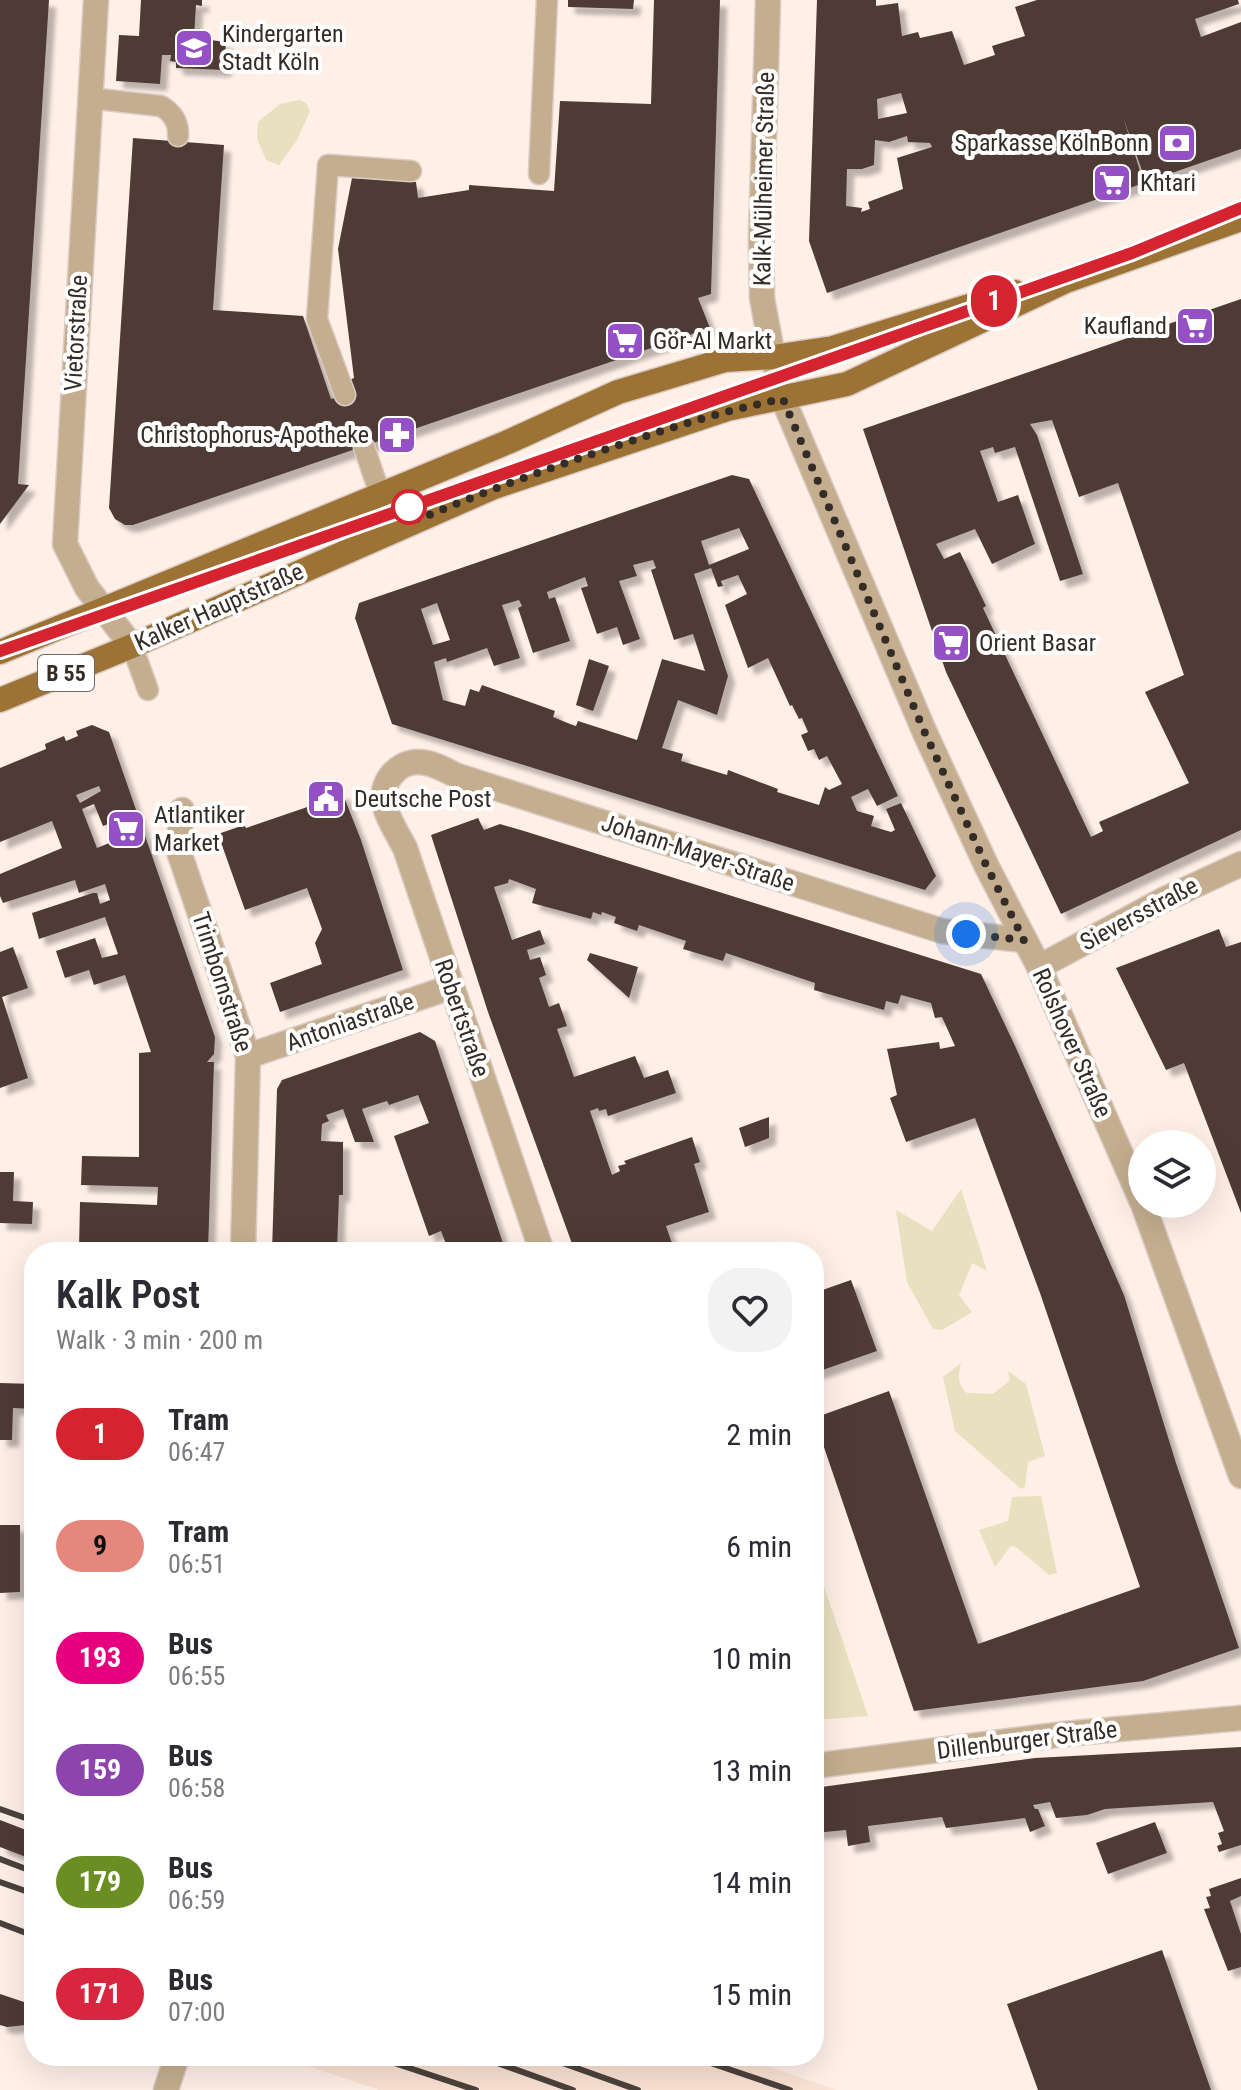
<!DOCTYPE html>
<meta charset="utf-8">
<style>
body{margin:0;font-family:"Roboto Condensed",sans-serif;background:#f2f2f3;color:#2b2b33;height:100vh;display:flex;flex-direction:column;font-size:30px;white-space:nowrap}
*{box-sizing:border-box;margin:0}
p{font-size:26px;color:#7c7c81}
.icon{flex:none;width:44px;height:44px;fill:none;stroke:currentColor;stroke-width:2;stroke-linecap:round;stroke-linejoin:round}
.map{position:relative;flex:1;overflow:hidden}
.drawer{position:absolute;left:24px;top:1242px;width:800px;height:824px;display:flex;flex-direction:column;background:#fff;border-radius:32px;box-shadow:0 8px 32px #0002}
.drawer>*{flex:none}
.badge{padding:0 16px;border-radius:26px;font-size:28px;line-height:52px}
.controls{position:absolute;left:1128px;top:1130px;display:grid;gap:16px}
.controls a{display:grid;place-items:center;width:88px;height:88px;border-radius:50%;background:#fff;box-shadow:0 8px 32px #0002;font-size:40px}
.you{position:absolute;width:40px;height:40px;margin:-20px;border:6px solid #fff;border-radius:50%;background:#1a73e8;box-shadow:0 0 0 12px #1a73e833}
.map>.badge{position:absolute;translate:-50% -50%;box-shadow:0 0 0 4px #fff}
.round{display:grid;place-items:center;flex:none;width:84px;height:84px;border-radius:32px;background:#f2f2f3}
.summary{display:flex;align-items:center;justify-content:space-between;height:136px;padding:0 32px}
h1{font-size:38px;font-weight:600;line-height:60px}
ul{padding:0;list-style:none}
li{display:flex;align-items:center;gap:24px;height:112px;padding:0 32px}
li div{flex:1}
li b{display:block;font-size:30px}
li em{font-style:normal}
li .badge{min-width:88px;font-weight:700;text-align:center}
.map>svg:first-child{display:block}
</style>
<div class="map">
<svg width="1241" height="2090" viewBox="0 0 1241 2090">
<defs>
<filter id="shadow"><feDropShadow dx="7" dy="7" stdDeviation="2" flood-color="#0004"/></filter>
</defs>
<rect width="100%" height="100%" fill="#feefe7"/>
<!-- built -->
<path fill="#fbe2d3" d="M277,2056H738L836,2090H379Z"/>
<!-- green -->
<path fill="#e9e0c0" d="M300,100L306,103L310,111L297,140L279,165L266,160L257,139L258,122L280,104Z
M961,1189L987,1271L972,1263L959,1295L972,1312L942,1330L933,1329L907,1282L896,1210L932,1231Z
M961,1363C958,1376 957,1384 967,1393L993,1394L1010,1380L1008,1371L1026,1384L1045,1456L1028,1462L1025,1487L1021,1489L955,1431L943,1377Z
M1041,1496L1057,1573L1049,1575L1016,1547L1011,1546L995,1567L979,1530L1008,1521L1012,1497Z
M814,1557L868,1716L814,1720Z"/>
<!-- building -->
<path fill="#503a35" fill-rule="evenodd" filter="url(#shadow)" d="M0,0H49L18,484L29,485L0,524Z
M141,0H202V6L196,5L194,38L226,42L224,70L176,68V62L170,61L171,55H162L160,84L116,81L119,35L139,36Z
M568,0H634L633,9L568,7Z
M654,0H720L711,294L698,298L710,328L133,525H125L115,519L109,508L133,138L224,145L213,310L303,316L331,399L354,392L349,380L354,378L338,249L352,178L416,182L418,198L469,190V185L554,191L560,101L651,104Z
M817,0H876V6L898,3L902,36L918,32L920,38L952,31L964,65L995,55L992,46L1025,36L1015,7L1037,0H1238L1239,4L1195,19L1201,37L1241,22V149L1146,182L1123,117L1144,183L827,293L809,241ZM901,93L907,113L878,119L877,99ZM907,136L908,142L930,143L932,147L897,158L903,189L868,202L870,209L861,212L862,208L846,206L847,169H862L874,165L875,140L889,142Z
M1241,299V830L1061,914L946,672L863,429ZM1052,420L1079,497L1118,483L1184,675L1145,692L1189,783L1099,822L1103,831L1091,837L983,608L986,606L960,552L944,559L936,544L975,529L992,564L1035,544L1018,495L998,502L980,451L993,447L995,453L1015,447L1060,581L1083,574L1037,435L1030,424Z
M732,475L749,479L898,796L877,806L868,789L851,797L857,811L874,816L871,826L891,832L895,830L886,809L901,803L936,876L925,890L392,724L355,618L359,603ZM739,528L749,549L709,565L701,541ZM653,560L656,568L651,570L674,640L693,634L705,671L662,659L637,740L578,721L576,726L570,724L553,717L555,711L482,685L479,692L470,689L465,706L443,700L434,662L446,658L447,662L487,648L494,666L520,658L502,605L519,600L522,606L518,608L533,653L570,641L555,597L549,599L547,592L585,577L588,586L581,588L597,634L617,627L623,645L640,639L619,581L637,576L633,565ZM711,568L718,587L723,586L721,581L738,575L747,594L725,605L748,668L768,658L790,706L792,705L799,719L802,718L808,732L801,735L808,751L814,749L819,760L827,756L842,784L829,790L825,787L819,805L777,792L778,789L728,770L727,775L681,761L683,754L662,748L678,700L717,715L728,676L694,574ZM437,603L450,640L433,645L421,609Z
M589,659L609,666L593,711L576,705Z
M92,725L109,732L215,1037L214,1054L207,1062H214L208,1252L79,1249L80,1202L157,1205L158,1187L81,1185L82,1156L139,1157V1053L151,1052L125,975L94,985L89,970L65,978L56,951L95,938L102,958L118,954L105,917L39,939L32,913L93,893H97L100,904L110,900L105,884L79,893L75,880L3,903L0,896V874L62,848L52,821L0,842V768L46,749L45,744L64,736L66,741L78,736L76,731ZM99,786L101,791L80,803L76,795ZM94,804L103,826L108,824L114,841L97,848L82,809Z
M342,792L361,840L403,970L280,1012L270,983L322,964L315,943L322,929L307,888L245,910L218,834L244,825L246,828L316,804L315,801Z
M478,818L484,830L500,824L524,831L981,974L1016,1048L1124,1295L1176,1463L1239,1648L1143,1681L914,1711L814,1418L889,1391L978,1644L1140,1587L1040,1293L975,1118L906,1142L890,1098L897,1095L887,1049L939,1042L940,1049L955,1046L942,1017L935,1018L931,1003L901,995L898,1004L886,1001L884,1010L814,990L815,983L726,953L723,961L683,949L686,941L639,925L637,931L614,923L616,917L602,912L601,915L593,912L591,919L532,903L536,889L509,879L508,883L494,887L512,940L540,930L545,944L527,950L530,960L540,957L546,975L539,978L549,1007L559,1003L567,1026L557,1029L574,1077L635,1056L644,1078L668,1070L676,1093L608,1116L606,1109L599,1111L598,1108L590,1111L612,1175L620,1171L618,1166L626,1164L624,1161L692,1137L700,1162L694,1164L709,1212L666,1226L675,1252H575L488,1012L431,835Z
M1219,929L1226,947L1241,942V1213L1184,1063L1166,1070L1116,968Z
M13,947L28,988L2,997L28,1078L0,1088V952Z
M590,953L638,967L629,998L587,960Z
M420,1032L435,1041L506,1252H449L441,1231L429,1236L394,1136L429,1123L418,1095L389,1105L387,1101L362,1109L374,1142H355L343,1109L326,1115L329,1121L322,1124L321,1141L343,1142V1195H339L337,1252H272L277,1089L282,1080Z
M769,1117V1138L745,1147L739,1128Z
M0,1172H14L13,1201L33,1202L32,1224L0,1223Z
M851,1280L877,1351L814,1373V1293Z
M0,1383L34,1384V1409L13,1408L12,1440H0Z
M0,1525H20V1592L0,1593Z
M1241,1747V1845L1219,1852L1217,1846L1222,1844L1218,1833L1224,1831L1213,1802L1105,1809L1087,1815L1056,1818L1050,1802L1033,1805L1035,1809H1038L1045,1826L1030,1832L1025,1818L946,1828L942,1817L868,1826L870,1842L848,1846L846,1830L814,1833V1788L1035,1758Z
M0,1820L34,1833V1860L0,1847Z
M1155,1822L1167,1853L1108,1874L1096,1843Z
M1241,1878V1896L1230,1901L1241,1934V1967L1228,1971L1204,1909L1210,1908L1206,1897L1211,1896L1209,1889Z
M1162,1950L1211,2090H1038L1007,2004Z
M0,1994L27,2003L26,2025L7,2027L0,2025Z"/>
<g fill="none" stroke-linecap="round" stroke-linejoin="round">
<defs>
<path id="service" d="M89,98L161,106C172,112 179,123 178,136
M539,174L547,0
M345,395L317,319L328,165L411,171
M364,447L380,494
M132,646L148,690"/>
<path id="minor" d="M96,0L65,544L87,588L132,646
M768,0L761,240L762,298L773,357
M182,810L178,849L248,1056L243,1252
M1039,967L1161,901L1241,864
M248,1056L451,987
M542,1252L405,848C398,835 389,821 385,807C378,785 396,762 418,762C431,762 444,769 455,775L942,931L1024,940
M814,1766L1064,1734L1241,1718
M166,2090L177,2056"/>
<path id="tertiary" d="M773,357L783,399L925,733L987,867L1039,967L1142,1202
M1143,1204L1241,1476"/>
<path id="primary" d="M0,652L508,442L618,392L725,360L773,357L833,348L1015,292
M0,700L132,646L494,487L727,409L847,384L1066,281L1241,219"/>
</defs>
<!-- service casing -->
<use href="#service" stroke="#daccc4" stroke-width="23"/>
<!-- minor casing -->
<use href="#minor" stroke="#daccc4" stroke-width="27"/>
<!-- tertiary casing -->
<use href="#tertiary" stroke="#daccc4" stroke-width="27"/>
<!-- primary casing -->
<use href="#primary" stroke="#daccc4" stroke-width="27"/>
<!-- service -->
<use href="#service" stroke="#c5ae8f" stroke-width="20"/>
<!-- minor -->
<use href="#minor" stroke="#c5ae8f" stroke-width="24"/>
<!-- tertiary -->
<use href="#tertiary" stroke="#c5ae8f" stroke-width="24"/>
<!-- primary -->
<use href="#primary" stroke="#9d7235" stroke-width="24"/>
<!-- rail -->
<path stroke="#4b423c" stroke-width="6" d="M0,1809L34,1821
M0,1859L34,1872
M0,1882L34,1894
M0,1923L34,1936
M373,2056L476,2090
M478,2056L573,2090
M543,2056L638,2090
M690,2056L790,2090"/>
</g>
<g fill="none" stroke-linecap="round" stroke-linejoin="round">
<defs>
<path id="line" d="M0,651L1132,253L1241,208"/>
</defs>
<!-- line casing -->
<use href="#line" stroke="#fff" stroke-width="18"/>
<!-- line -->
<use href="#line" stroke="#d52330" stroke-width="12"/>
<!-- walk -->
<path stroke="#342c26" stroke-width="8" stroke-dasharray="0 14.4" d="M409,507L418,520C482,492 547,469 613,447C670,428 725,410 783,399L925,733L987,867L1024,940L966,934"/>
</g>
<!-- icons -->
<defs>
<symbol id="school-square" viewBox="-11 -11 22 22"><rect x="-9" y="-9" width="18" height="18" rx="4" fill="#9450c4" stroke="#fff"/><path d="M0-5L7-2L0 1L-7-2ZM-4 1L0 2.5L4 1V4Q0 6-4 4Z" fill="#fff"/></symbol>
<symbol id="bank-square" viewBox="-11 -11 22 22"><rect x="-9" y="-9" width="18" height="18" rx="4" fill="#9450c4" stroke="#fff"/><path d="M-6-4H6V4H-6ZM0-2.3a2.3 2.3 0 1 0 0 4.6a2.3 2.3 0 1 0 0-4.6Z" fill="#fff"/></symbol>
<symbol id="supermarket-square" viewBox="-11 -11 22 22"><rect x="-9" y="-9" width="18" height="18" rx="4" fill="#9450c4" stroke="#fff"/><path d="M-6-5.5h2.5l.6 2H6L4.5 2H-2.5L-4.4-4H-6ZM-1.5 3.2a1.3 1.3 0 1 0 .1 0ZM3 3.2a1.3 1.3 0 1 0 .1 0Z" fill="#fff"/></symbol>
<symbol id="pharmacy-square" viewBox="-11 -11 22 22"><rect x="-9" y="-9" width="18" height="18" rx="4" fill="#9450c4" stroke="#fff"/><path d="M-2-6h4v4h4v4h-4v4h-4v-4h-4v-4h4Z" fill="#fff"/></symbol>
<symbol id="civic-square" viewBox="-11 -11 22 22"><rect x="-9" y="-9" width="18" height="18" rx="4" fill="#9450c4" stroke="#fff"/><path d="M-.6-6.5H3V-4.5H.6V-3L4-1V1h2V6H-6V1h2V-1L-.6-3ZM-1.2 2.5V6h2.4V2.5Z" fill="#fff"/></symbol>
</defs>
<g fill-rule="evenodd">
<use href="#school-square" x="172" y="26" width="44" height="44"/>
<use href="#bank-square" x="1155" y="121" width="44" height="44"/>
<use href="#supermarket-square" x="1090" y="161" width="44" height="44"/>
<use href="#supermarket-square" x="1173" y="304" width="44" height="44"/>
<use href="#supermarket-square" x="603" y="319" width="44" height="44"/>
<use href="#pharmacy-square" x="375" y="413" width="44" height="44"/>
<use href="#supermarket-square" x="929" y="621" width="44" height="44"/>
<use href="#civic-square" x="304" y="777" width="44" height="44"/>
<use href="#supermarket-square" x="104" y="807" width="44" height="44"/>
</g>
<!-- markers -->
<circle fill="#fff" stroke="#d52330" stroke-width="4" cx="409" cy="507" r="16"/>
<g text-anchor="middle" stroke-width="8" stroke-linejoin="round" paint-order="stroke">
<!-- shield labels -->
<rect fill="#fff" stroke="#716b67" stroke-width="2" x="38" y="655" width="56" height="36" rx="6"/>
<g font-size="22" font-weight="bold" fill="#342c26">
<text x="66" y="681">B 55</text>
</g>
<!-- poi labels -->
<g font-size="24" fill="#342c26" stroke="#fff" text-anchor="start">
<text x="222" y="42">Kindergarten<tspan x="222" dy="28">Stadt Köln</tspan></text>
<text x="1149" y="151" text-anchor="end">Sparkasse KölnBonn</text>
<text x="1140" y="191">Khtari</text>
<text x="1167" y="334" text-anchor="end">Kaufland</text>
<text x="653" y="349">Gör-Al Markt</text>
<text x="369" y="443" text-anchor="end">Christophorus-Apotheke</text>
<text x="979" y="651">Orient Basar</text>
<text x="354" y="807">Deutsche Post</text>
<text x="154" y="823">Atlantiker<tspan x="154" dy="28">Market</tspan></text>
</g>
<!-- street labels -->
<g font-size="24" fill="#342c26" stroke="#fff">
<text transform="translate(764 179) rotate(-89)" y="8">Kalk-Mülheimer Straße</text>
<text transform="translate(76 333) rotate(-87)" y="8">Vietorstraße</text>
<text transform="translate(219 607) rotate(-24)" y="8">Kalker Hauptstraße</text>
<text transform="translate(698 853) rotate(18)" y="8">Johann-Mayer-Straße</text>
<text transform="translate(1139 914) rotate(-28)" y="8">Sieversstraße</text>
<text transform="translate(222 982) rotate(72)" y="8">Trimbornstraße</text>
<text transform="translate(462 1018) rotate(71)" y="8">Robertstraße</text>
<text transform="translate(350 1022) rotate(-19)" y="8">Antoniastraße</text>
<text transform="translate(1072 1043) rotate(66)" y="8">Rolshover Straße</text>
<text transform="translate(1027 1740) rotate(-7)" y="8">Dillenburger Straße</text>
</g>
</g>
</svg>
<div class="controls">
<a><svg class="icon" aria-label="layers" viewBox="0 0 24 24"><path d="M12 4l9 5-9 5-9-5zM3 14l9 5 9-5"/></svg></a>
</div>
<div class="you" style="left:966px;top:934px"></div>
<b class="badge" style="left:994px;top:301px;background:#d52330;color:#fff">1</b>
<section class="drawer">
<div class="summary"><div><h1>Kalk Post</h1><p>Walk · 3 min · 200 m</p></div><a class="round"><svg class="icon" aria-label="heart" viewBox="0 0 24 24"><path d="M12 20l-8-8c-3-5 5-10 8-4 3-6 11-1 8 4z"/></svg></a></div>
<ul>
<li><span class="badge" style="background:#d52330;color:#fff">1</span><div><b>Tram</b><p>06:47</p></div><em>2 min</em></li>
<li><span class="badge" style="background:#e6877e;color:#111">9</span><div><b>Tram</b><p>06:51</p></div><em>6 min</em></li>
<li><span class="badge" style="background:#e6007e;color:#fff">193</span><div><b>Bus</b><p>06:55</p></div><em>10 min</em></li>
<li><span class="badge" style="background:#8e44ad;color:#fff">159</span><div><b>Bus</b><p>06:58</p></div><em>13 min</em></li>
<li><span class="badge" style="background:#6b8e23;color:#fff">179</span><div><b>Bus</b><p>06:59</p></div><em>14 min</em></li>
<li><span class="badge" style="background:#d7263d;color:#fff">171</span><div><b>Bus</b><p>07:00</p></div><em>15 min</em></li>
</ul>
</section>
</div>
